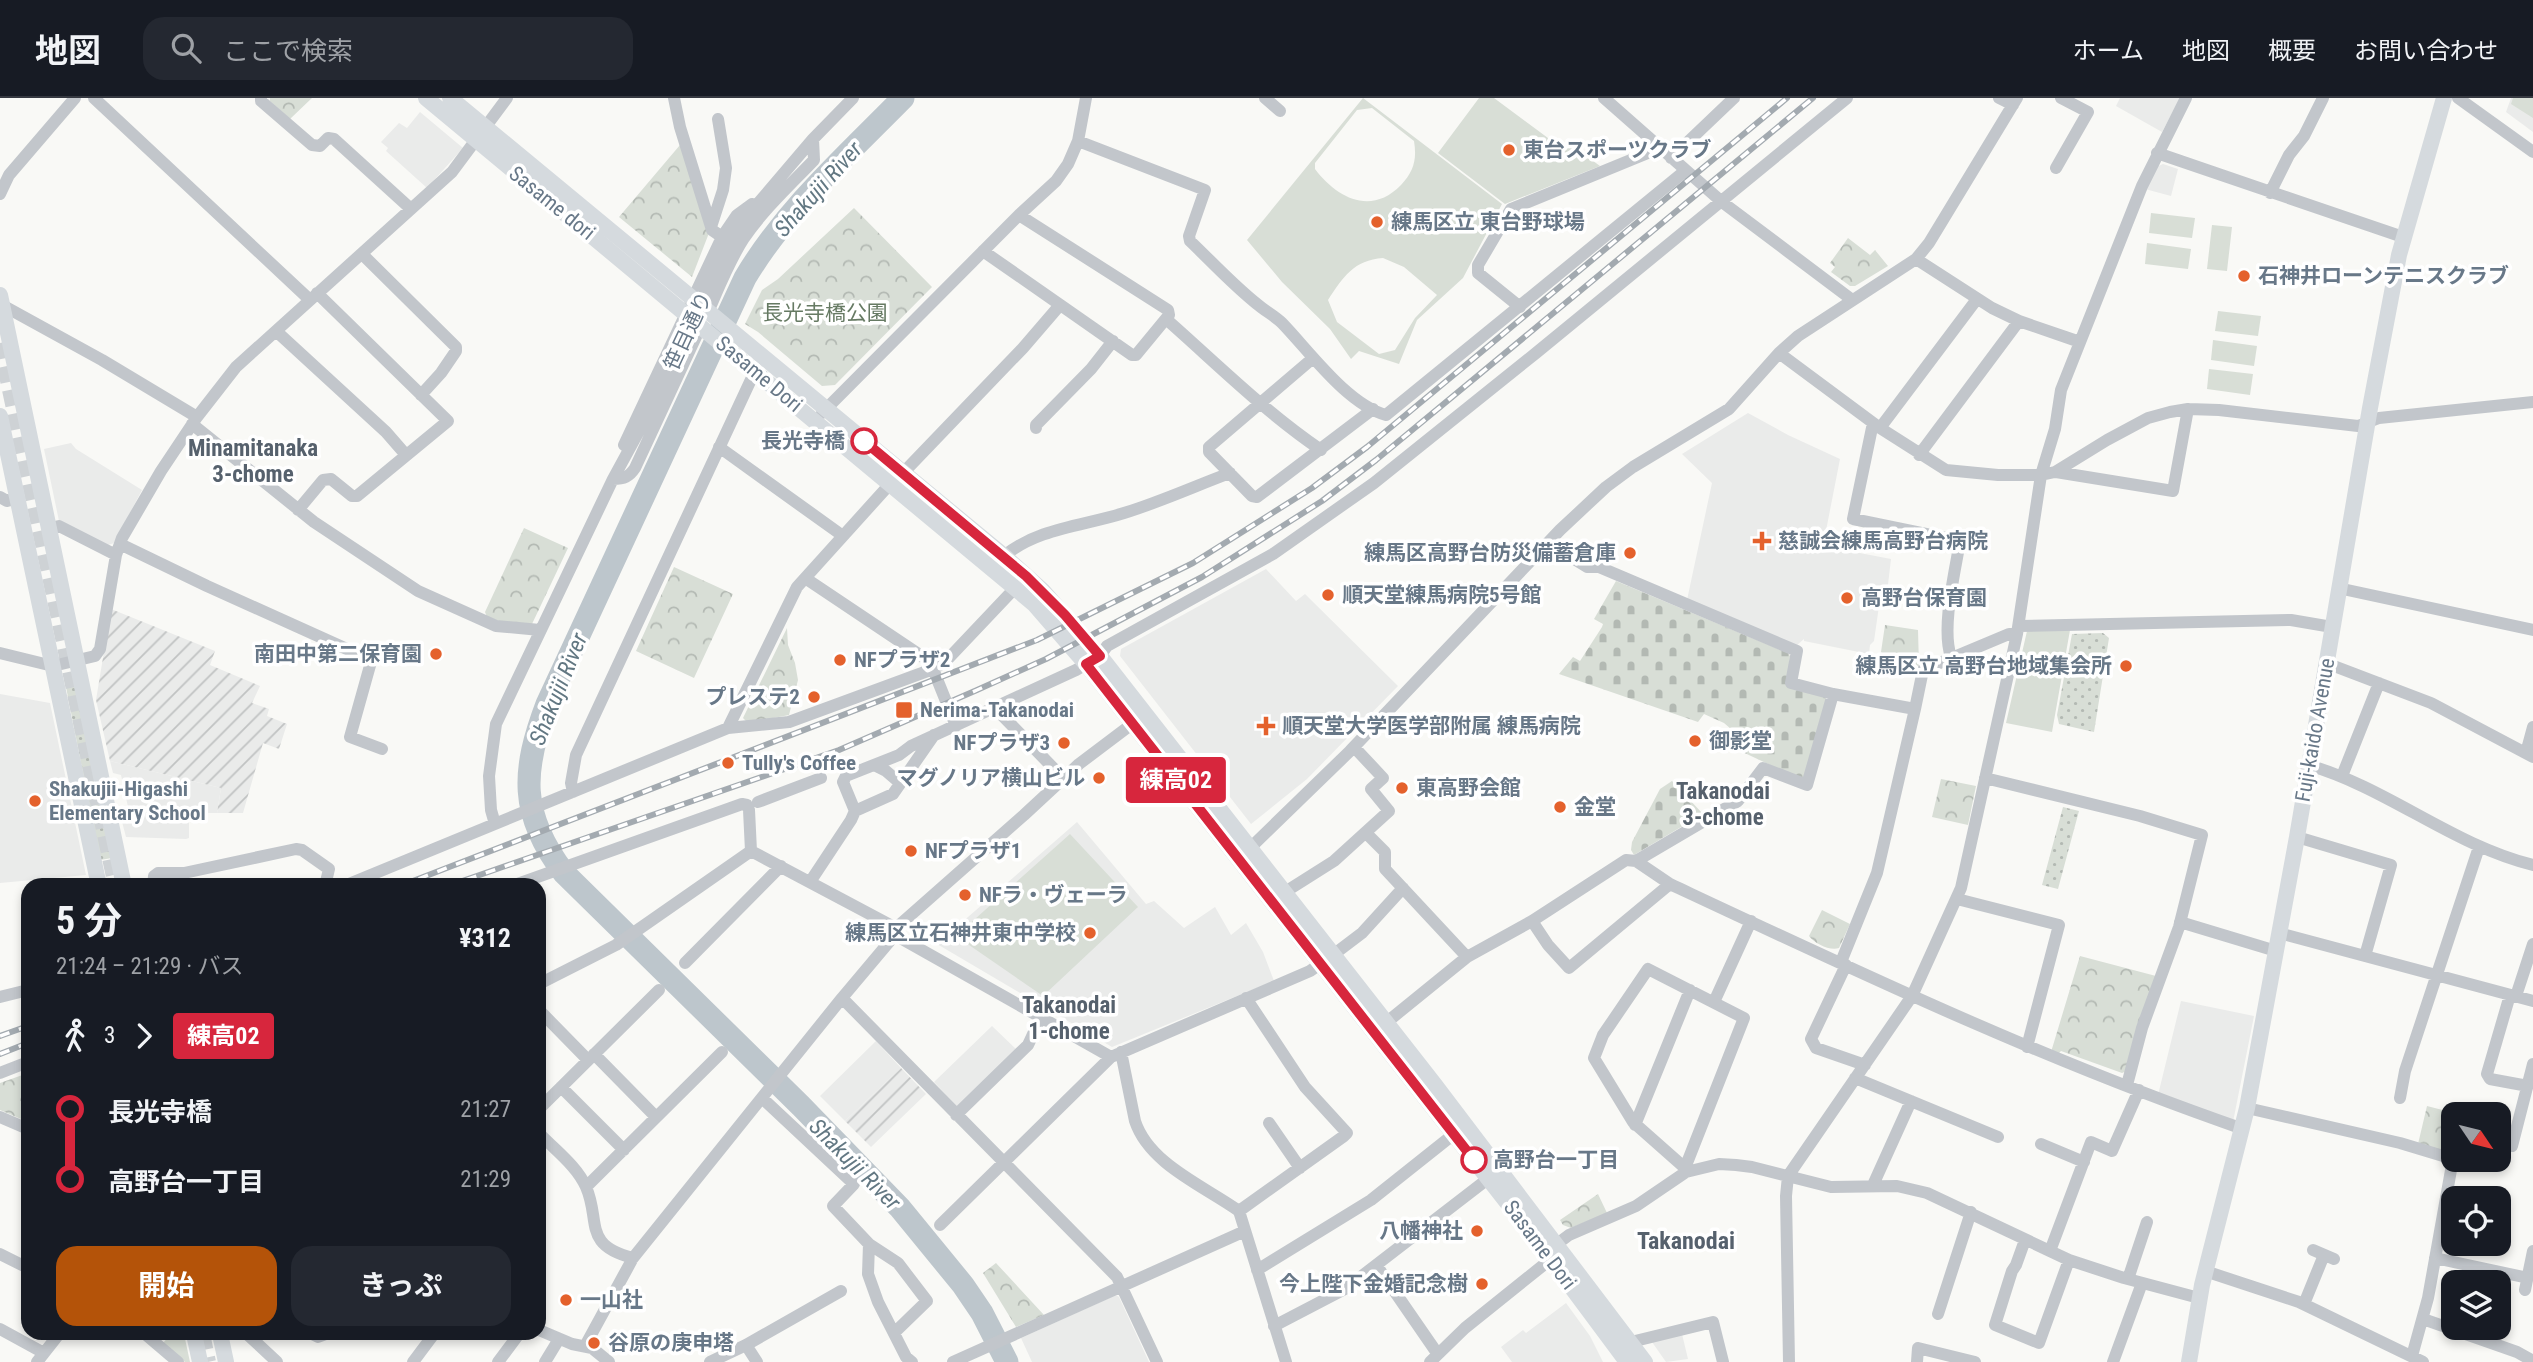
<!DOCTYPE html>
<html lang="ja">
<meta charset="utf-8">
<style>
body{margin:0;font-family:"Roboto Condensed","Noto Sans JP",sans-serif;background:#242831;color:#f1f3f6;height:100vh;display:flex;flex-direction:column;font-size:26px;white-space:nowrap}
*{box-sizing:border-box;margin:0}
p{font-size:23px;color:#9ea1a6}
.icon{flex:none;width:38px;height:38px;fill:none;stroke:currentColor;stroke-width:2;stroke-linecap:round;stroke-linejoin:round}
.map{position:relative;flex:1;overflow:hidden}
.sheet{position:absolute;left:21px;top:780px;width:525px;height:462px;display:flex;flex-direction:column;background:#171b24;border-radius:21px;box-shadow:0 4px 10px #0003}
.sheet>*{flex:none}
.badge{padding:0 14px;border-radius:5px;font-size:24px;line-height:46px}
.needle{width:46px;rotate:125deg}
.tools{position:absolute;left:2441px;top:1004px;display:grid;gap:14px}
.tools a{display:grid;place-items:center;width:70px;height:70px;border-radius:14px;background:#171b24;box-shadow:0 4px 10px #0003;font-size:35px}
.map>.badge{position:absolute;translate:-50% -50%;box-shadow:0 0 0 4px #fff}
.legs{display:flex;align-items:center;gap:10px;height:77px;padding:0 35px;font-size:23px}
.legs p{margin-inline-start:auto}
.overview{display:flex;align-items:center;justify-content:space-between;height:119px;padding:0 35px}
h1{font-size:38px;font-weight:700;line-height:52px}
.action{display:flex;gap:14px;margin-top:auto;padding:14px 35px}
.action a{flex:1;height:80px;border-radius:21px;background:#b45309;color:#fff;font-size:28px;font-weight:700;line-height:80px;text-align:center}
.action a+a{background:#242831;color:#f1f3f6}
ul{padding:0 35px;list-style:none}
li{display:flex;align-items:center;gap:24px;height:70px;font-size:26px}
li i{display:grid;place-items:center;width:10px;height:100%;margin:0 9px;background:currentColor}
li i::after{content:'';width:18px;height:18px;margin:-9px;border:5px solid;border-radius:50%;background:#171b24}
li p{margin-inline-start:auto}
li:first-child i{background:linear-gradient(#0000 50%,currentColor 0)}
li:last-child i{background:linear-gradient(currentColor 50%,#0000 0)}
header{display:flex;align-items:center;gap:42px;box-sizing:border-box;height:98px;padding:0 35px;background:#171b24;border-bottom:2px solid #363941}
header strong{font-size:33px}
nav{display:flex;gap:38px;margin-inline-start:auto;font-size:24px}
.search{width:490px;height:63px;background:#242831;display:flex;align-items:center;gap:18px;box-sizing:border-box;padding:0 24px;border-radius:21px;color:#9ea1a6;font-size:26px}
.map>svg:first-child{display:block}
</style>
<header>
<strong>地図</strong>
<div class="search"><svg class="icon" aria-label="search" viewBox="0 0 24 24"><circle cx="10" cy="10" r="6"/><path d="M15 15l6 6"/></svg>ここで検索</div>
<nav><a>ホーム</a><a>地図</a><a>概要</a><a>お問い合わせ</a></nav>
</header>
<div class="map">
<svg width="2533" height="1264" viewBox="0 0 2533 1264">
<defs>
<pattern id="industrial-furrows" width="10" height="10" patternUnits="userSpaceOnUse" patternTransform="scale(1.75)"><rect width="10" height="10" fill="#eaebea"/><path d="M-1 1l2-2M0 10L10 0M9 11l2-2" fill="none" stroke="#c1c3c3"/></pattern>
<pattern id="grass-dots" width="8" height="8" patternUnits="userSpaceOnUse" patternTransform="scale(1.75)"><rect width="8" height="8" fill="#d8ded6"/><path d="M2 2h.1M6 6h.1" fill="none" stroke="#b3b9b3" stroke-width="1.8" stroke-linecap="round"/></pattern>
<pattern id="forest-crowns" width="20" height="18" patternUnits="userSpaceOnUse" patternTransform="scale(1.75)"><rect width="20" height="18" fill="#d8ded6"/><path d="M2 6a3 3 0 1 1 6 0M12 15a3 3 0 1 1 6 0" fill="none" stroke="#b3b9b3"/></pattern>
<pattern id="cemetery-stones" width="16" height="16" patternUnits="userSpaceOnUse" patternTransform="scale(1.75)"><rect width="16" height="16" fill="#d8ded6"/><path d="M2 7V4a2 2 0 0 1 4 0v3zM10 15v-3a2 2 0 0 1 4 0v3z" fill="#b3b9b3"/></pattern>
</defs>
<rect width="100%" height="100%" fill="#f9f9f6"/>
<!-- built -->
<path fill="#eaebea" d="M2120,0H2180L2162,34L2116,8Z
M2511,0H2533V34L2506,14Z
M420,14L463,50L427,90L386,53L388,50L381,44L399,25L407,30Z
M2163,66L2178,71L2171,98L2145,91L2156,69Z
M1748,315L1788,337L1840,361L1823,448L1891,461L1887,495L1881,494L1874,543L1870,547L1869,556L1804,543V541L1796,548L1687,502L1712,385L1682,356Z
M71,345L76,351L142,392L114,445L108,447L59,423L44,351Z
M1266,471L1296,503L1305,496L1398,588L1307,681L1251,726L1120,558L1121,551Z
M0,596L50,605L86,777L0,785Z
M110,663L221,690L217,715H189V740L186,741L126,739L121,720L130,718L121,677L113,675Z
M1077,724L1146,806L1154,803L1184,830L1215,809L1231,837L1246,825L1263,854L1274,883L1112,949L937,846Z
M2181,903L2254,918L2233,1024L2158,997Z
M992,928L1017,952L957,1009L934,984Z
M876,943L901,970L845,1023L820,998Z
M1116,1197L1119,1199L1149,1264H1032L1021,1240Z
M1566,1205L1590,1238L1603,1264H1512L1501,1249L1523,1232L1526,1235Z
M1682,1236L1688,1261L1666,1264L1652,1244Z"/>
<!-- industrial -->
<path fill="url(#industrial-furrows)" d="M111,511L215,553L210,567L260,588L252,605L269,611L267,618L287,626L279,651L263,645L243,715H217L221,690L110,663L96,602Z
M901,970L926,996L871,1049L845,1023Z"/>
<!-- grass -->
<path fill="url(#grass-dots)" d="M2103,535L2109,540L2094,634L2059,626L2057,617L2072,536Z
M77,587L112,760L100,762L66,589Z
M2063,709L2079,713L2058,791L2042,787Z"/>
<!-- forest -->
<path fill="url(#forest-crowns)" d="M270,0H312L290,21L270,3Z
M680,47L709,135L692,179L619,119Z
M854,110L932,189L835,287L822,288L758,234L745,226L762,192L778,181Z
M1848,140L1870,157L1875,152L1888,168L1855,188H1850L1831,174L1835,169L1830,165Z
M524,430L568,450L532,526L502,524L487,519L485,514Z
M674,469L733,496L694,580L636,553Z
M1885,527L1918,532L1919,568L1886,561L1881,554Z
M787,530L788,547L795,565L798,582L789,617L748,625L743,620Z
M1941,681L1976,688L1968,727L1932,719Z
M1822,812L1850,826L1839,850C1830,853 1815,846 1809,838Z
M2080,858L2156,878L2127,973L2122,975L2061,953L2057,957L2051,954Z
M28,975V1024L0,1012V985Z
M2427,1008L2458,1016L2454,1017L2453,1032L2447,1054L2418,1046Z
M1598,1096L1607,1115L1571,1130L1563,1127L1560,1122Z
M996,1165L1044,1217L1016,1229L983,1175Z
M171,1236H184L190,1264H185L163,1245Z"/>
<!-- cemetery -->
<path fill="url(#cemetery-stones)" d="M1616,483L1788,555L1790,558L1787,588L1824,598L1827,602L1805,680L1800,681L1734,650L1738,637L1724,625L1704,616L1698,624L1559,576L1573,559L1580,563L1602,529L1603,526L1594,521Z
M1672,683L1703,716L1634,757L1631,752L1632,744L1660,691Z"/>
<!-- garden -->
<path fill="#d8ded6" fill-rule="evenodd" d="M1363,0L1502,106L1463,180L1417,222L1399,266L1359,253L1351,261L1330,231L1282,184L1247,142ZM1372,10L1414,43C1417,61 1414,73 1401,87C1371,118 1337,100 1315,71V65L1357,12ZM1383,160L1404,169L1437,197L1415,220L1395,252L1379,256L1337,224L1328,202C1343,179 1354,162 1383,160Z
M1479,0H1494L1548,40L1574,49L1600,68L1505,106L1438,55Z
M2513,0H2533V20L2511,6Z
M2151,115L2195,120L2192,140L2149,135Z
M2212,127L2232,129L2227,173L2207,171Z
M2147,145L2191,151L2188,171L2145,166Z
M2218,213L2261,218L2258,238L2215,233Z
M2213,242L2257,248L2254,268L2211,262Z
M2209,271L2253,276L2250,297L2207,291Z
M2070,532L2052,634L2006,625L2027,533Z
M1070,736L1138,809L1043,898L956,838Z"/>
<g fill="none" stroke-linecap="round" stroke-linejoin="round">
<!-- river -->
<path stroke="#bdc6cc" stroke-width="23" d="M903,0C847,57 786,111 745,180L547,606C522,672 519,716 564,775L801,1008L900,1110L963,1187L982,1215L1007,1264"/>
<!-- major-tunnel -->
<path stroke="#ced2d5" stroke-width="16" stroke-dasharray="16 8" stroke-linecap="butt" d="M0,245L116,788
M202,1236L208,1264"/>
<!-- minor -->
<path stroke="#c2c6cb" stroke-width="12" d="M94,0L310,202
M261,0V3L312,47L320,48L328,40L334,41L411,111
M674,0L680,29L712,132L722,139
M1265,0L1280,13
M1604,0L1722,104L1851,201
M1999,0L2013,7
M2458,0L2533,54
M1078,43L1205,92L1189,138L1190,143C1212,164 1233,187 1257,206C1265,213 1275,218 1282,225C1310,254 1347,306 1386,317L1685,73
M2157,55L2403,139
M1671,60L1734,0
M2056,70L2088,14L2061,0
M2270,95L2289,57L2304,38L2323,0
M0,96L9,77L75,0
M711,129L723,92L726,70L718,21
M983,153L1132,257H1136L1169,217L1168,212L1019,117
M362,156L456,249V253L441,275L421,297
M1916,161L1992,210L2019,223L2080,244
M2,207L102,262L197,319
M1520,209L1478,175V167L1511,111L1660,50
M708,214C719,189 729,163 744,140C764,111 790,87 814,62L813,41
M1166,221C1216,265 1265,314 1321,352
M276,233L386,334L406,357
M1779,255L1880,330L1946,372L1998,377H2041L2055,374L2107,342L2148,320L2170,314L2188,311L2219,312L2358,328L2379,320L2533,304
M1312,261L1209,349V354L1252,398L1257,399L1373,311
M822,315L1019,117L1056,83L1068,66L1078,43L1086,0
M1873,325L1853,421L1960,443C1955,474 1941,530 1951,559
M192,326L314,424L418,493L496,528L540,532
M1036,330V327L1091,271L1113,243
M1880,330L1977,201
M624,347L722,139L737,117L752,106
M719,349L843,438
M1919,357L2019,223
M2056,374L2173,393L2188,311
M903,375L1023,250L1060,207
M613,381C624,381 629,379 635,370L701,228
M0,399L7,403L18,400
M298,412L323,382L331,381L352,398H357L448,323L317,195
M50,430L59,428L116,457
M1548,445L1587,469H1599L1797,553L1791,585L1833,596L1915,611L1923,572L2009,536H2017
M120,446L207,488L369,561L371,564L350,639L382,651
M1004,458C1038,430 1083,428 1124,415C1160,404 1195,388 1230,375
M805,480L923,559L933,571L956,628
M2338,490L2533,532
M2019,528L2291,522L2332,529
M0,555L53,568L95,558L100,551L116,457L122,440L161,373L197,319L236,269L452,74L507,0
M2326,565L2431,605L2533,659
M995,610L1063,680
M728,630L797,489L890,386
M934,637L893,696L855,713L843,684L846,678L899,657L911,648L1076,572L1100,558L1107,548L1273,456L1374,385L1536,255L1847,0
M2526,655L2533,629
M874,667L886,673L900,685
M2308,667C2388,690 2452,747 2533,767
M2342,678L2379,585
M1985,680L2140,718L2202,737L2179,829L2142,930L2127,987
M573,694L571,685L576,657L755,273
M758,704L821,680
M495,726L491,712L489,678L496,626L613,381L650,313L726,152L755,109L813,41L853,0
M1366,735L1385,754V771L1467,859
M2297,739L2391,767L2365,858
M751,753L896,830
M1246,754L1350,653L1560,432L1606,389L1633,369L1729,311L1779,255L1798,238L1916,161L1929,145L2017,0
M1636,763L1670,786C1858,874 2046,963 2243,1031
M810,784L851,722L855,713
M153,788L154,778L158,775H184L296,751L302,752L329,771L325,788
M344,788L728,630L789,624L933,571L945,564L1016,489
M512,788L742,706L747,707L749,712L751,753
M1285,794L1334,763L1389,713L1371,691L1383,680L1354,649
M1957,801L2059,827L2027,949
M1532,823L1548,847L1569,870L1670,786
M2180,824L2276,853
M2279,835L2533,903
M895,837L1111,959L1310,873L1320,866
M1333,857L1362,835L1403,790
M1841,864L1877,775L1915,611
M685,865L781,768
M1846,867L1811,941L1816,950L1865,967
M539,886L616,847L751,753
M2510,897L2487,976L2490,981L2528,988
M2516,898L2533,846
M0,899L28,892
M842,900L1117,1179L1157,1264
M1714,904L1751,823
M539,912L588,962
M1387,924L1467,859L1532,823L1626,762L1636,763L1738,703L1763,670L1807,687L1833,596
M1121,954L1135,1023C1149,1066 1204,1088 1239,1113L1286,1264
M594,956L656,1019
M0,975L28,964
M1855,980L1998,1039
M561,989L624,1052
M762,1000L854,1086L833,1108L869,1146L898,1165L927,1203L894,1235
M2400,1000L2405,973L2479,749
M2247,1010L2400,1045L2453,1061L2428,1200L2412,1258
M539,1011L659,892
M956,1017L1028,947L1041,919
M0,1019L28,1031
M1269,1025L1300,1070
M1635,1027L1690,892
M539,1035C555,1052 577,1068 586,1089C601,1123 582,1147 633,1160
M2041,1046L2084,1064
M2512,1048L2533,966
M1685,1070L1633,1024L1594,960L1603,937L1648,871L1744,920L1685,1070L1686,1074
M1873,1087L1911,1003
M586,1089L722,954
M1239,1113L1344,1038L1347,1035L1305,989L1246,900
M940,1127L1111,959
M2025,1142L2016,1167L2012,1173L1995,1227L2039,1245L2069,1162
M869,1146L868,1176L878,1204L906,1259L912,1264
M1557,1146L1569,1137L1636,1108L1686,1074L1719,1066L1736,1067L1752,1069L1831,1089L1897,1088L1927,1095L2069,1162L2124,1180L2199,1200
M2313,1152L2334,1161
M2050,1153L2091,1044L2112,1053L2139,992
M0,1156L28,1170
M2435,1160L2528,1180
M1377,1168L1437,1255
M1257,1172L1371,1102L1454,1036
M2205,1173L2299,1204L2423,1264
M2128,1181L2147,1124
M2525,1192L2533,1153
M2304,1206L2324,1157
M1938,1216L1971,1114
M2423,1221L2517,1254L2533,1263
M1274,1228L1345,1191L1489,1080
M0,1231L44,1255
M539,1232L572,1246L592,1250L609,1264
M145,1236L178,1264
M247,1236L277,1264
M312,1236L318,1239L326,1236
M1631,1244L1713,1224L1723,1264
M746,1247L757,1264
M585,1248L633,1160L842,900L895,837L896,830L1024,717L1079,666L1132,626
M37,1264L59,1236
M413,1264L434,1236
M498,1264L519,1236
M545,1264L559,1241
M710,1264L746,1247L841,1193
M953,1264L1245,1133
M1430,1264L1465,1230L1551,1161
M1789,1264L1786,1098L1788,1078L1912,898L1961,790L2017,536L2041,377L2055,331L2061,292L2142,88L2186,0
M1917,1264L1918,1250L1975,1264
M2113,1264L2142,1185"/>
<!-- major -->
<path stroke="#d5dade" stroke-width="16" d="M426,0L1034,506L1086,566L1534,1139L1627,1264
M450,0L1004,458L1043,493L1100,558L1435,987L1645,1264
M0,197L124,788
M0,318L99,788
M194,1236L200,1264
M220,1236L226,1264
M2189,1264L2202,1187L2247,1010L2297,739L2370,310L2399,157L2444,0"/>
<defs>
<path id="rail" d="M400,788L1037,542L1193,465L1312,390L1367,349L1787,0
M448,788L839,652L977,592L1046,561L1202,479L1322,403L1376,362L1813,0
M0,938L28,928
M0,956L28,945"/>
</defs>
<!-- rail casing -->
<use href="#rail" stroke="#a3aab0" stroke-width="6"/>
<!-- rail -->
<use href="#rail" stroke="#fff" stroke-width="3.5" stroke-dasharray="10" stroke-linecap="butt"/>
</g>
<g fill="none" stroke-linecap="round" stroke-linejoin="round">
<defs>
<path id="line-1" d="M864,343L1026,478L1065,517L1100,558L1086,566L1474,1062"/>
</defs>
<!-- line-1 casing -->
<use href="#line-1" stroke="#fff" stroke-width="16"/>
<!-- line-1 -->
<use href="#line-1" stroke="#d7263d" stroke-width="10"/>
</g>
<!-- markers -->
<g fill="#e4612c" stroke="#fff" stroke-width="2.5">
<circle cx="1509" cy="52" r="7"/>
<circle cx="1377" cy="124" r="7"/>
<circle cx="2244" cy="178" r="7"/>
<path d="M1758.5 432.5h7v7h7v7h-7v7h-7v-7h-7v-7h7z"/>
<circle cx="1630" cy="455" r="7"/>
<circle cx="1328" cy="497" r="7"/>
<circle cx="1847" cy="500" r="7"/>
<circle cx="436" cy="556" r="7"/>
<circle cx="840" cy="562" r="7"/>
<circle cx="2126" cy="568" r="7"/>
<circle cx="814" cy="599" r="7"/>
<rect x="895" y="603" width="18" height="18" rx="3.5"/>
<path d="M1262.5 617.5h7v7h7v7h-7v7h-7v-7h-7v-7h7z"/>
<circle cx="1695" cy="643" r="7"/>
<circle cx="1064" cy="645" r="7"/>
<circle cx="728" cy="665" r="7"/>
<circle cx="1099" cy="680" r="7"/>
<circle cx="1402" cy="690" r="7"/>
<circle cx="35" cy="703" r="7"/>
<circle cx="1560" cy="709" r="7"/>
<circle cx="911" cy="753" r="7"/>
<circle cx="965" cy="797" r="7"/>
<circle cx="1090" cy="835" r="7"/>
<circle cx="1477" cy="1133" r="7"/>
<circle cx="1482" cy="1186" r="7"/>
<circle cx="566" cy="1202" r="7"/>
<circle cx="594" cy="1245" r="7"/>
</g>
<g fill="#fff" stroke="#d7263d" stroke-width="3.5">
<circle cx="864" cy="343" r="12"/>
<circle cx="1474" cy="1062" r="12"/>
</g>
<g text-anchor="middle" stroke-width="7" stroke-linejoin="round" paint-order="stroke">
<!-- poi labels -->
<g font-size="21" font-weight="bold" fill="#687888" stroke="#fff" text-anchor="start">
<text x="1523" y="59">東台スポーツクラブ</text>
<text x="1391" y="131">練馬区立 東台野球場</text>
<text x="2258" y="185">石神井ローンテニスクラブ</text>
<text x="1778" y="450">慈誠会練馬高野台病院</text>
<text x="1616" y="462" text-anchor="end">練馬区高野台防災備蓄倉庫</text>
<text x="1342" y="504">順天堂練馬病院5号館</text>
<text x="1861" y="507">高野台保育園</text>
<text x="422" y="563" text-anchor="end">南田中第二保育園</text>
<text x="854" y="569">NFプラザ2</text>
<text x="2112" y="575" text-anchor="end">練馬区立 高野台地域集会所</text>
<text x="800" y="606" text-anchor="end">プレステ2</text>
<text x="920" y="619">Nerima-Takanodai</text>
<text x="1282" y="635">順天堂大学医学部附属 練馬病院</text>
<text x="1709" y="650">御影堂</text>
<text x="1050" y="652" text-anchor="end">NFプラザ3</text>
<text x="742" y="672">Tully's Coffee</text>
<text x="1085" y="687" text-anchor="end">マグノリア横山ビル</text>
<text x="1416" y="697">東高野会館</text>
<text x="49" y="698">Shakujii-Higashi<tspan x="49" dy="24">Elementary School</tspan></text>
<text x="1574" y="716">金堂</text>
<text x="925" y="760">NFプラザ1</text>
<text x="979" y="804">NFラ・ヴェーラ</text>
<text x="1076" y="842" text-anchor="end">練馬区立石神井東中学校</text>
<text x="1463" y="1140" text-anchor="end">八幡神社</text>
<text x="1468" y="1193" text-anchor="end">今上陛下金婚記念樹</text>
<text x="580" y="1209">一山社</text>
<text x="608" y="1252">谷原の庚申塔</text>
</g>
<!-- street labels -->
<g font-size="21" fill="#687888" stroke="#fff">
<text transform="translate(552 105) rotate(39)" y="7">Sasame dori</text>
<text transform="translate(688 233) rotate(-65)" y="7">笹目通り</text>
<text transform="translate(759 276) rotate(40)" y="7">Sasame Dori</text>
<text transform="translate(2315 632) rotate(-80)" y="7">Fuji-kaido Avenue</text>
<text transform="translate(1540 1147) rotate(53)" y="7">Sasame Dori</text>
</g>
<!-- park labels -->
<g font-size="21" fill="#667a63" stroke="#fff">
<text x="825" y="222">長光寺橋公園</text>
</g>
<!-- stop labels -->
<g font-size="21" font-weight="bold" fill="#687888" stroke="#fff" text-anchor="end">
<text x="845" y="350">長光寺橋</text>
<text x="1493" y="1069" text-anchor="start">高野台一丁目</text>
</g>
<!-- water labels -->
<g font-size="23" font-style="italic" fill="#637883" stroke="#fff">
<text transform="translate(818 91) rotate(-48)" y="8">Shakujii River</text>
<text transform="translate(558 591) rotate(-68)" y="8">Shakujii River</text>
<text transform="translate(855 1066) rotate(45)" y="8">Shakujii River</text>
</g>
<!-- neighbourhood labels -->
<g font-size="23" font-weight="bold" fill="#56616d" stroke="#fff">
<text x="253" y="358">Minamitanaka<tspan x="253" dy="26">3-chome</tspan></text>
<text x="1723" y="701">Takanodai<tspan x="1723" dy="26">3-chome</tspan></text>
<text x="1069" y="915">Takanodai<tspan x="1069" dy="26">1-chome</tspan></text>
</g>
<!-- quarter labels -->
<g font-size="24" font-weight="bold" fill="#56616d" stroke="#fff">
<text x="1686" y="1151">Takanodai</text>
</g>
</g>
</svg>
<div class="tools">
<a><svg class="needle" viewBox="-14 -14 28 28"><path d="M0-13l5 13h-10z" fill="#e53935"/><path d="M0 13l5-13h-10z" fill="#9ea1a6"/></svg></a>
<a><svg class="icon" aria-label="locate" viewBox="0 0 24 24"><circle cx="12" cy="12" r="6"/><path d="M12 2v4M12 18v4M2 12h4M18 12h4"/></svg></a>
<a><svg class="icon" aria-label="layers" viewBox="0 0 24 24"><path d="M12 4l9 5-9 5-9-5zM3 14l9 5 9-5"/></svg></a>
</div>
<b class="badge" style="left:1176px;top:682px;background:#d7263d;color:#fff">練高02</b>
<section class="sheet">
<div class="overview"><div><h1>5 分</h1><p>21:24 – 21:29 · バス</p></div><b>¥312</b></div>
<div class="legs"><svg class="icon" aria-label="walk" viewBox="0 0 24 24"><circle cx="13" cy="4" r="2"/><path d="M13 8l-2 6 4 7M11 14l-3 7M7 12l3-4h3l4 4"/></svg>3<svg class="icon" aria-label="forward" viewBox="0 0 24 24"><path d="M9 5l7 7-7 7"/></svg><b class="badge" style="background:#d7263d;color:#fff">練高02</b></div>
<ul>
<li><i style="color:#d7263d"></i><b>長光寺橋</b><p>21:27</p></li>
<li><i style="color:#d7263d"></i><b>高野台一丁目</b><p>21:29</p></li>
</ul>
<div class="action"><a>開始</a><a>きっぷ</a></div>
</section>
</div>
